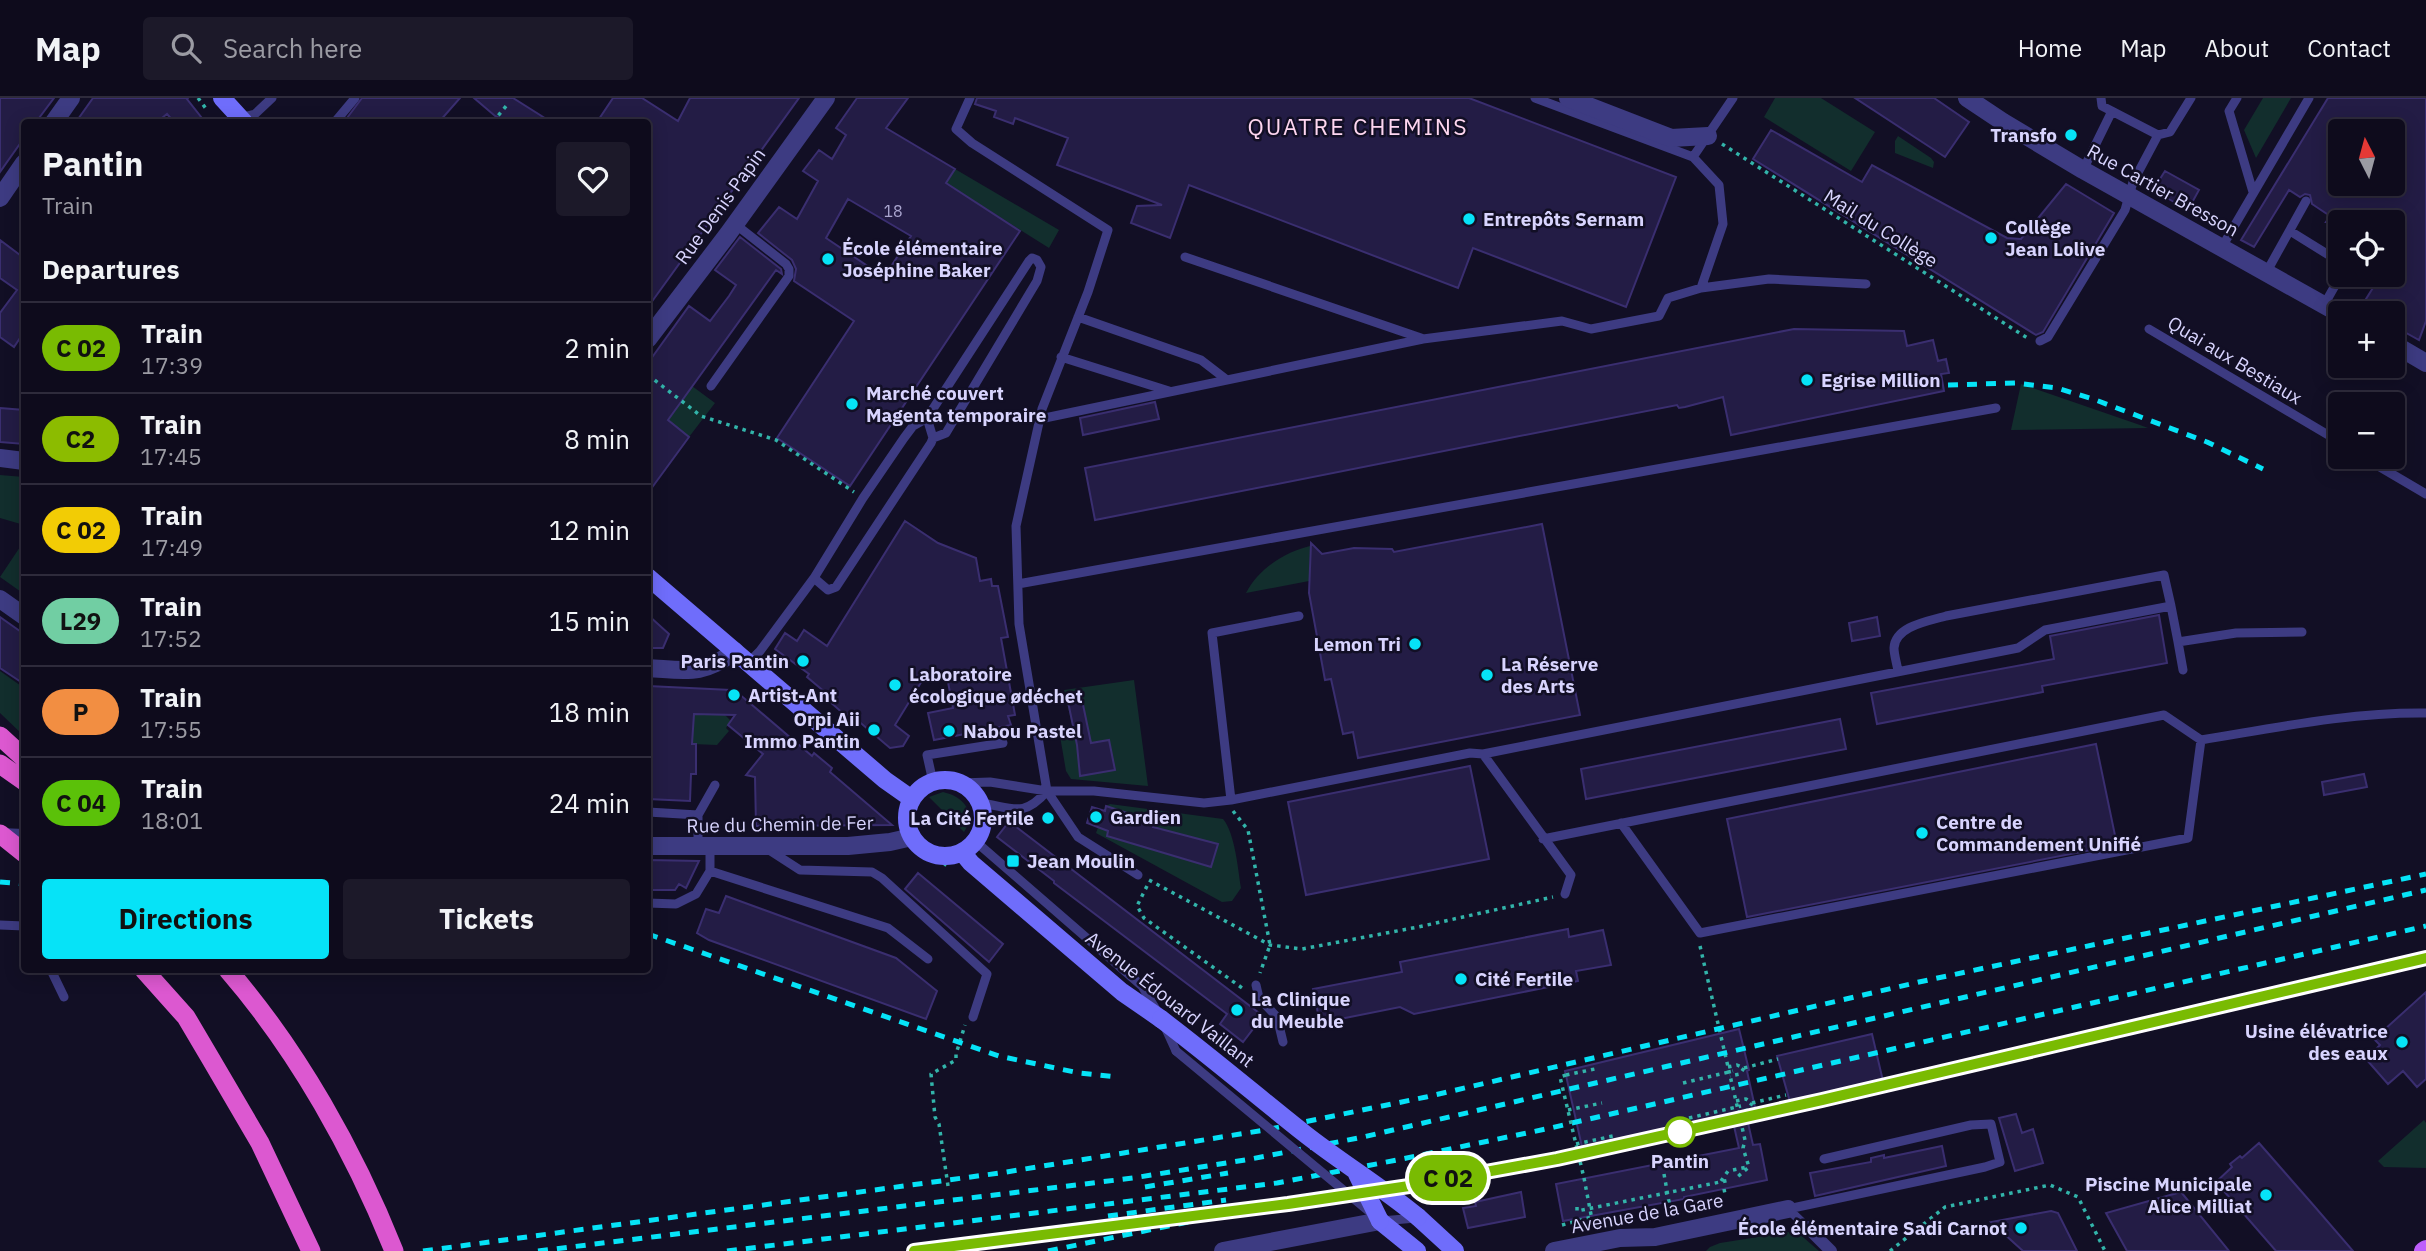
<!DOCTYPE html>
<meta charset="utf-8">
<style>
body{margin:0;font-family:"IBM Plex Sans",sans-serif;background:#1c1929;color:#f1f3f6;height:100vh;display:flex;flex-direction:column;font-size:26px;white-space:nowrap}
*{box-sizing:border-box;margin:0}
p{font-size:23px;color:#9b9ba3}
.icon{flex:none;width:38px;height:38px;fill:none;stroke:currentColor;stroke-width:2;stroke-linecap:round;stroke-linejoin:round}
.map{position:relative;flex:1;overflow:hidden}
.drawer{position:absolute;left:21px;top:21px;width:630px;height:854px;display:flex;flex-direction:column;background:#0e0b1c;border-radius:7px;box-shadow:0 4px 18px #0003,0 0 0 2px #2e2b3b}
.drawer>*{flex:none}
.badge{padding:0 14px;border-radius:23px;font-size:24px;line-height:46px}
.needle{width:46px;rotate:354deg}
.fabs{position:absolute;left:2328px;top:21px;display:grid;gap:14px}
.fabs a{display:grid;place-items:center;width:77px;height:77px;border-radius:7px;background:#0e0b1c;box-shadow:0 4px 18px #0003,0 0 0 2px #2e2b3b;font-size:35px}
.map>.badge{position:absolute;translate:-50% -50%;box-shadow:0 0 0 4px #fff}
h2{padding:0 21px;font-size:26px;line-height:63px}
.round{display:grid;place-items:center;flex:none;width:74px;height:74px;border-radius:7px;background:#1c1929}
.summary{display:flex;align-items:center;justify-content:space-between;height:119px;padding:0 21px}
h1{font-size:33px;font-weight:800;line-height:52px}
.action{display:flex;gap:14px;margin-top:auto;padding:14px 21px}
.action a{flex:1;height:80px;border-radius:7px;background:#06e3f7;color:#111;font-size:28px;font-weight:800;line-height:80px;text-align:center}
.action a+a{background:#1c1929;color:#f1f3f6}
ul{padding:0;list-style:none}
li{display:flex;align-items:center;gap:21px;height:91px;padding:0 21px;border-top:2px solid #2e2b3b}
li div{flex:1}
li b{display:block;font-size:26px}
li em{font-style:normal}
li .badge{min-width:77px;font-weight:700;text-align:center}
header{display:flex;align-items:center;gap:42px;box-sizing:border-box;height:98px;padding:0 35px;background:#0e0b1c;border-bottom:2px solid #2e2b3b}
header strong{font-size:33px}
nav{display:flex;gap:38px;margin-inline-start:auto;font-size:24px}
.search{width:490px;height:63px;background:#1c1929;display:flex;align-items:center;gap:18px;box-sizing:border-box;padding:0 24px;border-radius:7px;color:#9b9ba3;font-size:26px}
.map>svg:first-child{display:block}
</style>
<header>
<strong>Map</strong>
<div class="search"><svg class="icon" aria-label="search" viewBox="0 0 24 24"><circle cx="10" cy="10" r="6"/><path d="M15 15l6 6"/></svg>Search here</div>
<nav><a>Home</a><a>Map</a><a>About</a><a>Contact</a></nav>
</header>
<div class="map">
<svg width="2426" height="1153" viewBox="0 0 2426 1153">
<rect width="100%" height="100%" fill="#120f25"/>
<!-- green -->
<path fill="#122e2d" d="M1775,0H1821L1875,34L1851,73L1764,19Z
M2263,0H2291L2256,60L2244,32Z
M1898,38L1931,60L1934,64L1933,70L1895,55V43Z
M955,71L1059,132L1049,150L946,85Z
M2021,286L2140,327L2148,330L2011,332Z
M692,288L715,305L689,339L667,322Z
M0,377L24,379V427L0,420Z
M24,443V496L0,479Z
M1314,447L1310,454L1309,483L1246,495C1259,470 1286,453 1314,447Z
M0,573L24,590V638L0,615Z
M1134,582L1148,688L1071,681L1066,673L1060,638L1074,635L1064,592Z
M694,616L725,617L731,623L726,630L729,633L717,647L692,646Z
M943,694C962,698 978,714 964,734L929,699Z
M1110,706L1223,721C1235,735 1238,771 1241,790L1232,803L1222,804L1096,735L1106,708Z
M2424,1022L2426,1025V1070L2384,1069L2378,1063Z
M1796,1133L1819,1153H1706L1710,1149L1720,1145Z"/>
<!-- building -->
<path fill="#231c45" stroke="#3a2e70" stroke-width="2" fill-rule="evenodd" d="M0,0H54L36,24H24V40L0,74Z
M93,0H188L187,1L205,24H174L167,16L157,24H76Z
M362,0H460L439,24H344Z
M474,0H513L551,24H510L495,18Z
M613,0H642L678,23L690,0H799L648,209V24H597Z
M857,0H908L886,30L955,71L946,85L1020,133L850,388L777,340L854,223L794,183L796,171L792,162L758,135L779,109L797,121L818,83L803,73L819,52L832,61L846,37L836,30ZM848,101L911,138L884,179L826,140Z
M977,0H1469L1676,79L1626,209L1473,150L1458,190L1189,87L1170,140L1131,125L1137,108L1162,107L1057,67L1068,40L1015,20L1013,26L994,19L996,13L975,6Z
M1855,0H1934L1969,24L1945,59Z
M2328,0H2426V223L2419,242L2392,227V215H2371L2361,209L2381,177H2392V124H2326L2330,118L2312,106L2310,97L2305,96L2300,99L2289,92L2254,149L2241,142ZM2340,33H2392V86H2340Z
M1771,32L1862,84L1872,67L2007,140L2021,141L2066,86L2114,115L2043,234L2036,237L1753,61Z
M2165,73L2199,92L2188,112L2153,92Z
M740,139L781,171L782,176L776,172L668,322L689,339L648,395V265L689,208L710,223L729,198L736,187L715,172Z
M0,142L24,160V234L14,249L0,239V215L17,192L0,180Z
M1794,231L1904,233L1907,248L1933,242L1938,263L1946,261L1949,275L1941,276L1944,293L1731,337L1723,299L1685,309L1679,310L1677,307L1095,422L1085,370Z
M1155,304L1159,321L1083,337L1080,320Z
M0,310L24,312V346L0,344Z
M905,423L938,445L976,460L980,483L991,481L992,488H998L1008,539L1001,540L1015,617L1008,618L1011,627L934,642L928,615L953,610L948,584L928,573L895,627L909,638L903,648L890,650L849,615L846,618L829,603L832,600L807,579L809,576L775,551L785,535L797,543L804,532L827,548Z
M1542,426L1580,617L1358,660L1353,634L1343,636L1331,581L1325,582L1309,495L1311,445L1322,456L1354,450L1392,451L1394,454Z
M648,517L669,536L663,550H648Z
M2159,517L2167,565L2042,588L2043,594L1877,626L1871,595L2054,561L2050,538Z
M0,519L24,536V586L0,570Z
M1877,519L1880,538L1852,543L1849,525Z
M648,588L731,592L738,595L812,658L814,655L832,670L830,674L892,727L756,728L755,679L746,677L763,656L728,627L735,617L694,616L692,646H696V676H691L690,703L648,701Z
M1081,597L1091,645L1109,642L1115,672L1080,678L1077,647L1067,599Z
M1840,621L1846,651L1586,701L1581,671Z
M2096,646L2117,747L1747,819L1727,721Z
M1470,668L1489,761L1306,797L1288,704Z
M2364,676L2367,689L2324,697L2322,684Z
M1106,708L1154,724L1153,729L1218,746L1211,769L1107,738L1108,733L1087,725L1092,709L1105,713Z
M1008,725L1013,729L1015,728L1263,918L1243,944L1220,926L1227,916L1054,785V783L997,739Z
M648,762L699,763L686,790L679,786L675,792H648Z
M918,775L1003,846L989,864L905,791Z
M726,798L896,860L937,893L926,921L709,842L697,835L706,811L719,815Z
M1568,831L1569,839L1603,832L1611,867L1576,873L1578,883L1414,916L1400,909L1320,925L1313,891L1402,874L1400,864Z
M2426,894V981L2417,989L2403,973L2388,986L2366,961L2380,947L2374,941Z
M1739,931L1749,972L1747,973L1756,1014L1746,1016L1753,1047L1760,1046L1767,1082L1684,1099V1101L1563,1123L1556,1086L1739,1050L1731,1015L1668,1030V1033L1609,1046V1043L1582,1049L1565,973Z
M1872,936L1883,983L1790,1004L1777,958Z
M2016,1016L2022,1035L2033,1031L2043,1065L2015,1073L1999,1020Z
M2259,1045L2315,1109L2353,1153H2276L2216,1084L2232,1069L2230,1066L2240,1058L2242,1060Z
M1942,1048L1946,1068L1815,1098L1810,1075L1871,1064V1060L1884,1057V1060Z
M1521,1094L1525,1119L1468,1130L1463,1110L1476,1108L1475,1104Z
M2181,1094L2229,1153H2127L2106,1115Z
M2051,1113L2058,1115L2077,1153H2023L1991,1124Z"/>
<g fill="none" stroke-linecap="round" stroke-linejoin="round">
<!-- path -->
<path stroke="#32b4aa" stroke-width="3.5" stroke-dasharray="3.5 5" stroke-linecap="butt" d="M198,0L207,12
M493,24L507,7
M1722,46L2029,241
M648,277L701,318L776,342L854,394
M1233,713L1248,732L1270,847L1260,875
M930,755L950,770
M1149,782L1270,847L1302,851L1418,829L1553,799
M1147,788L1137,808L1144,820L1245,892
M1700,848L1745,1042L1743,1050L1749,1069L1735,1081
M1728,969L1737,967L1744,970L1740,976L1730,978
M1744,970L1778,961
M1566,977L1595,971
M1683,985L1733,973
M1736,1003L1746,1001L1752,1005L1748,1012L1738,1014
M1752,1005L1786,997
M1568,1012L1602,1005
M1689,1020L1741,1008
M1576,1046L1613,1038
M1733,1072L1747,1069
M1664,1076L1671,1115
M1584,1080L1593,1127
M1721,1083L1728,1073
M948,1088L939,1026L935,1019L931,976L956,962V956L965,927
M1724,1091L1725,1096
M1577,1109V1113L1730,1082
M1562,1127L1592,1119
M1890,1153L1945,1109L2050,1087L2078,1099L2105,1153"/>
<!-- service -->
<path stroke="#3d3b82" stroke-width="9" d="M970,0L956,31L972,45L1108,132L1088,194L1042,311L1016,428L1019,526L1047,693L1078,739L1138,777
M1535,0L1693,59L1733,0
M2237,0L2229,13L2253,94
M239,20L255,16L272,0
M335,24L355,0
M2158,37L2170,34L2191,0
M2083,72L2112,13
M2290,133L2340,164
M2222,149L2309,0
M1185,159L1421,240
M2266,175L2306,103
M1701,190L1769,181L1866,186
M2324,207L2341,177
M1078,219L1201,262L1227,282
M2149,231L2340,344
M2040,243L2048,239L2125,112L2133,84L2158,37L2102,8L2101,0
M1061,259L1169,293
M711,288L789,178V171L786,166L735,126
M1040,321L1423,241L1562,223L1591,231L1659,218L1668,200L1701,190L1723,126L1719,87L1693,59
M2363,359L2426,396
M814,480L863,400L904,340L913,328L927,320
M1018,486L1996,310
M2178,544L2183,572
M748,565L760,553L814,480L828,492L836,489L931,345L933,340L927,320L1029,163L1032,160L1037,162L1041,169L1037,183L946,335L933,340
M1898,573C1897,566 1894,557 1894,550C1895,528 1929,523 1946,518L2164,477L2171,508
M1483,656L1571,777L1565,796
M933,684L927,657L1003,645
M960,685L990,684L1047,693H1094L1204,705L1231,702L1470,655L1483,656L2018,550L2045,532L2171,508L2178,544L2236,535L2302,534
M1231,702L1212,535L1299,518
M980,705C1012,709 1023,721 1047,693
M648,714L698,717
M1621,725L1700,835L2188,740L2201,642
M1543,741L2164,617L2201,642C2275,630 2350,614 2426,615
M975,743L1142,888L1157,913
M698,748V717L715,687
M766,750L800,772L872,774L882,780L987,876L973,919
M710,773L888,830L928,861
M648,805L676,806L696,796L710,773V748
M0,827L24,828
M51,872L64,899
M1256,887L1259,900L1277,919L1283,944
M1165,929L1176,953
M1788,1111L1985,1069L2000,1064L1991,1026L1971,1027L1824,1061
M1788,1111L1807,1129
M1381,1123L1416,1120"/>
<!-- pedestrian -->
<path stroke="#3d3b82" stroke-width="12" d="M1807,1129L1831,1153"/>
<!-- minor -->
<path stroke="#3d3b82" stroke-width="18" d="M1568,0L1671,40L1708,38
M1967,0L2003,24L2083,72L2340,216
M54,24L71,0
M0,100L24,65
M648,241L728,136L826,0
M2392,245L2426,265
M0,360L24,363
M0,501L24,518
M648,570C685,572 703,578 735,553
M0,739L24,740
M648,748H848L890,744L912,739
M1223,1153L1380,1123
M1554,1153L1620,1140L1655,1139L1788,1111"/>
<!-- secondary -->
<path stroke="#6f6dfb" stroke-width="18" d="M222,0L244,24
M648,479L885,682L912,701
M907 720a38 38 0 1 1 76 0a38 38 0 1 1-76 0Z
M962,754L971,765L1122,894L1161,921
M1418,1119L1455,1153
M1380,1123L1417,1153"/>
<!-- primary -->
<path stroke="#be5efb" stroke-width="18" d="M2423,1153L2426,1151"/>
<!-- trunk -->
<path stroke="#dc58d0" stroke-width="19" d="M0,638L24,660
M0,666L24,683
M144,872L186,919L212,963L260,1045L311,1153
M228,872C298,953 354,1053 394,1153"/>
<!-- rail -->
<path stroke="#06e3f7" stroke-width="5" stroke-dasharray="10 9" stroke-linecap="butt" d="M1948,287L2015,285L2057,290L2093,301L2207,344L2263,371
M0,784L24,786
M648,836L999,958L1079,975L1117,979
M1145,1089L1228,1075
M1108,1118L1226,1102
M423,1153L1000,1075L1265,1032L1426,999L1919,884L2426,776
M538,1153L1133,1080L1251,1061L1363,1039L2426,792
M727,1153L1277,1085L1397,1062L1546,1031L2426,828
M914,1153L1139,1125
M1048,1153L1236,1114L1409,1088L1642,1043L2267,899L2426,860"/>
<!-- path-bridge -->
<path stroke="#32b4aa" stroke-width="3.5" stroke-dasharray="3.5 5" stroke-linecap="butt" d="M1142,888L1163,903
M1566,977L1560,979L1584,1080"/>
<!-- service-bridge -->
<path stroke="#3d3b82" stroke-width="9" d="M1176,953L1371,1115"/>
<!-- secondary-bridge -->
<path stroke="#6f6dfb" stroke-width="18" d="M1161,921C1210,958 1257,998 1305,1036C1342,1065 1382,1089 1418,1119
M1357,1076L1380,1123"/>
<!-- trunk-bridge -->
<path stroke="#dc58d0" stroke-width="19" d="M0,736L24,755"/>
</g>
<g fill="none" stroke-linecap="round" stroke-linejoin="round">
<defs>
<path id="line" d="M914,1153L1288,1106L1409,1088L1557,1061L1822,1002L2426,860"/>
</defs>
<!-- line casing -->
<use href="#line" stroke="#fff" stroke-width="16"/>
<!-- line -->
<use href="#line" stroke="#79bb02" stroke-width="10"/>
</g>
<!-- markers -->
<g fill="#06e3f7" stroke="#120f25" stroke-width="2.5">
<circle cx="2071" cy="37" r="7"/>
<circle cx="1469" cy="121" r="7"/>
<circle cx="1991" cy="140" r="7"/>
<circle cx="828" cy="161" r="7"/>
<circle cx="1807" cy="282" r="7"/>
<circle cx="852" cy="306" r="7"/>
<circle cx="1415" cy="546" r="7"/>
<circle cx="803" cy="563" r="7"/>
<circle cx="1487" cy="577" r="7"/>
<circle cx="895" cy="587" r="7"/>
<circle cx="734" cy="597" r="7"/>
<circle cx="874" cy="632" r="7"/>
<circle cx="949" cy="633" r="7"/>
<circle cx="1096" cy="719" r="7"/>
<circle cx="1048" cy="720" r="7"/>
<circle cx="1922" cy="735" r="7"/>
<rect x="1006" y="756" width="14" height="14" rx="3.5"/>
<circle cx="1461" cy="881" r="7"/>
<circle cx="1237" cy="912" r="7"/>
<circle cx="2402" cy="944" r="7"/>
<circle cx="2266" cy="1097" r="7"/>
<circle cx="2021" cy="1130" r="7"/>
</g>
<circle fill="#fff" stroke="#79bb02" stroke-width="3.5" cx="1680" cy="1034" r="14"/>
<g text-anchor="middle" stroke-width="5" stroke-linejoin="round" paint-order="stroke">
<!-- number labels -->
<g font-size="16" fill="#aba6d0">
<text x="893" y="119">18</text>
</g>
<!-- poi labels -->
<g font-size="19" font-weight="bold" fill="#d8d4fe" stroke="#120f25" text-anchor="start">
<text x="2057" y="44" text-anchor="end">Transfo</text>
<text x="1483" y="128">Entrepôts Sernam</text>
<text x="2005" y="136">Collège<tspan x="2005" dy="22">Jean Lolive</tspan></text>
<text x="842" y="157">École élémentaire<tspan x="842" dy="22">Joséphine Baker</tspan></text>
<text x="1821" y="289">Egrise Million</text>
<text x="866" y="302">Marché couvert<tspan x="866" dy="22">Magenta temporaire</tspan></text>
<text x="1401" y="553" text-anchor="end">Lemon Tri</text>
<text x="789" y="570" text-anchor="end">Paris Pantin</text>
<text x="1501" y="573">La Réserve<tspan x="1501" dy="22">des Arts</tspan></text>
<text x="909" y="583">Laboratoire<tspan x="909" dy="22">écologique ødéchet</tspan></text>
<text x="748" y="604">Artist-Ant</text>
<text x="860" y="628" text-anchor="end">Orpi Aii<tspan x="860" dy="22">Immo Pantin</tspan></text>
<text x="963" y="640">Nabou Pastel</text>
<text x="1110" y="726">Gardien</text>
<text x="1034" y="727" text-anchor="end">La Cité Fertile</text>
<text x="1936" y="731">Centre de<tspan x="1936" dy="22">Commandement Unifié</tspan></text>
<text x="1027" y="770">Jean Moulin</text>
<text x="1475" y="888">Cité Fertile</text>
<text x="1251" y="908">La Clinique<tspan x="1251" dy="22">du Meuble</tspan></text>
<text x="2388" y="940" text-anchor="end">Usine élévatrice<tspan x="2388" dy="22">des eaux</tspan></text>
<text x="2252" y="1093" text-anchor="end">Piscine Municipale<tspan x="2252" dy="22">Alice Milliat</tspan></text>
<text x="2007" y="1137" text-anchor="end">École élémentaire Sadi Carnot</text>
</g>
<!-- street labels -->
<g font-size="19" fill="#d8d4fe" stroke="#120f25">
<text transform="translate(2163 92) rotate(29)" y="7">Rue Cartier Bresson</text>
<text transform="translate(720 108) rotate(-54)" y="7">Rue Denis Papin</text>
<text transform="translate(1881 130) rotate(32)" y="7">Mail du Collège</text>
<text transform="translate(2235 262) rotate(31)" y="7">Quai aux Bestiaux</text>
<text transform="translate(780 726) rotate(-1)" y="7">Rue du Chemin de Fer</text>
<text transform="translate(1170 901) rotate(38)" y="7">Avenue Édouard Vaillant</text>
<text transform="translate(1647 1115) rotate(-10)" y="7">Avenue de la Gare</text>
</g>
<!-- stop labels -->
<g font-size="19" font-weight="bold" fill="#d8d4fe" stroke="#120f25">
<text x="1680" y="1070">Pantin</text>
</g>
<!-- quarter labels -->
<g font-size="23" letter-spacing="2" fill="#fed6f0" stroke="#120f25">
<text x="1358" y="37">QUATRE CHEMINS</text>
</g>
</g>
</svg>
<div class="fabs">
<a><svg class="needle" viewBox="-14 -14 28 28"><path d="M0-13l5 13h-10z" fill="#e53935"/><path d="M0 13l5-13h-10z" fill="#9b9ba3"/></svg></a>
<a><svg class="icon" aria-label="locate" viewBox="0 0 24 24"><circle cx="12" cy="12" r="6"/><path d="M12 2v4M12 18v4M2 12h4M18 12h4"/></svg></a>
<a>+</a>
<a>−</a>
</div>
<b class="badge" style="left:1448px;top:1080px;background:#79bb02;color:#111">C 02</b>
<section class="drawer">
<div class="summary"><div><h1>Pantin</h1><p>Train</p></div><a class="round"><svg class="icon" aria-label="heart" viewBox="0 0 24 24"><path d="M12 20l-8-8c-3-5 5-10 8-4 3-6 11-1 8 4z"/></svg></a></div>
<h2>Departures</h2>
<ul>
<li><span class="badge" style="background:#79bb02;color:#111">C 02</span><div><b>Train</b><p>17:39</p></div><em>2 min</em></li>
<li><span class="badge" style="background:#8cbc00;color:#111">C2</span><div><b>Train</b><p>17:45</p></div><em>8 min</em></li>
<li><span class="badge" style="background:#f2cc05;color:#111">C 02</span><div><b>Train</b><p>17:49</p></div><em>12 min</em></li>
<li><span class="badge" style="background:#71cea3;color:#111">L29</span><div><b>Train</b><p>17:52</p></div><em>15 min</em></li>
<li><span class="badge" style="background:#f28e42;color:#111">P</span><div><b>Train</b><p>17:55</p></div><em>18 min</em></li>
<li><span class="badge" style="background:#5bc109;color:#111">C 04</span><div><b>Train</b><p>18:01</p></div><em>24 min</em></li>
</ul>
<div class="action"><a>Directions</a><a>Tickets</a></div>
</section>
</div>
